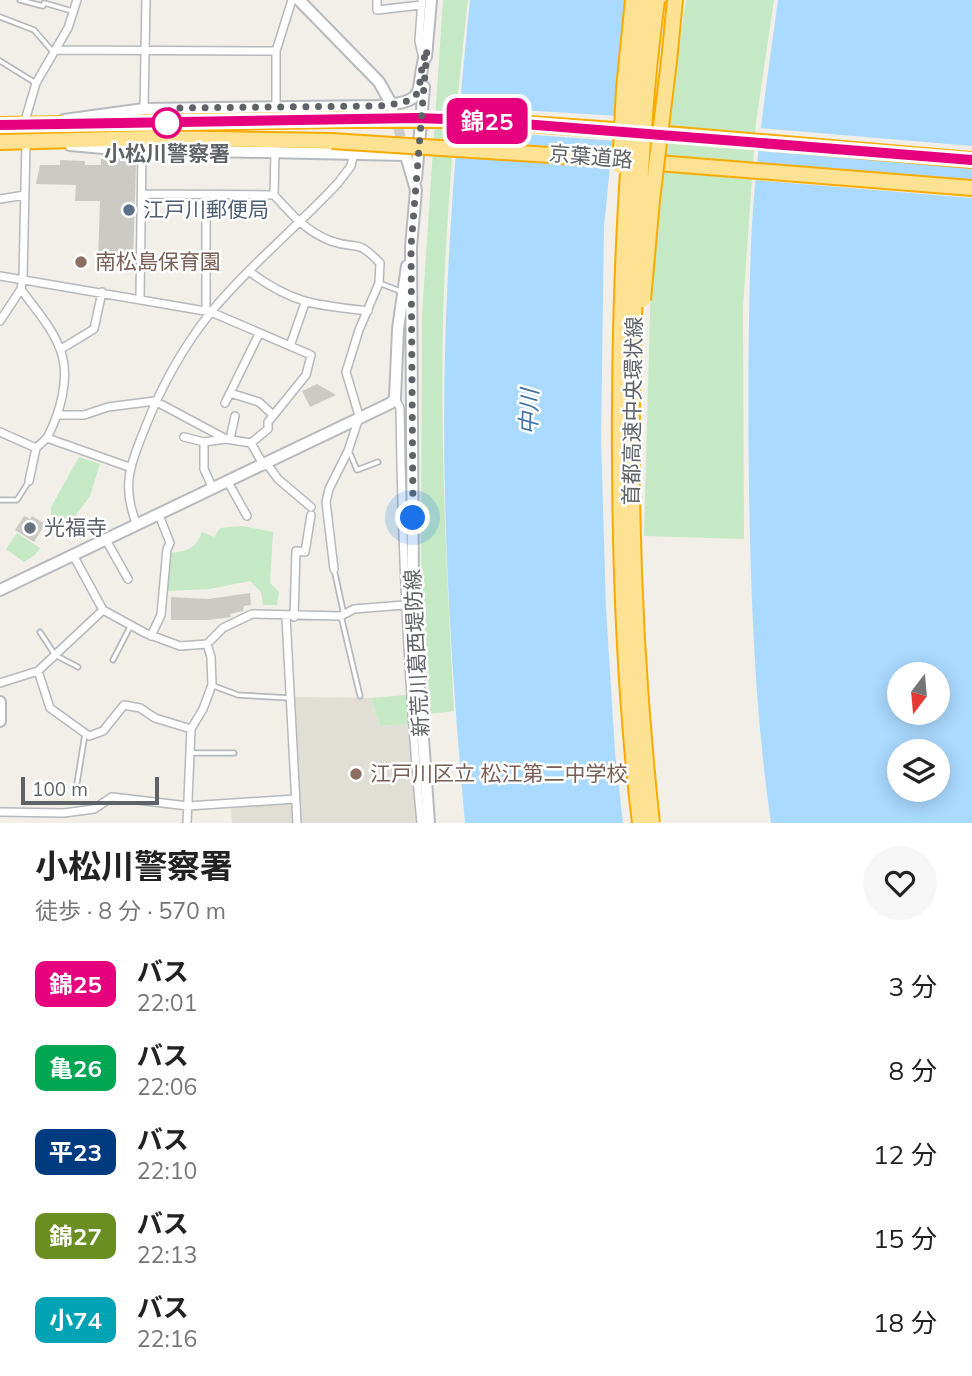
<!DOCTYPE html>
<html lang="ja">
<meta charset="utf-8">
<style>
body{margin:0;font-family:Mulish,"Noto Sans JP",sans-serif;background:#f6f6f6;color:#222;height:100vh;display:flex;flex-direction:column;font-size:26px;white-space:nowrap}
*{box-sizing:border-box;margin:0}
p{font-size:23px;color:#767676}
.icon{flex:none;width:38px;height:38px;fill:none;stroke:currentColor;stroke-width:2;stroke-linecap:round;stroke-linejoin:round}
.map{position:relative;height:823px;overflow:hidden}
.panel{display:flex;flex-direction:column;background:#fff;flex:1}
.panel>*{flex:none}
.badge{padding:0 14px;border-radius:10px;font-size:24px;line-height:46px}
.needle{width:46px;rotate:196deg}
.controls{position:absolute;left:887px;top:662px;display:grid;gap:14px}
.controls a{display:grid;place-items:center;width:63px;height:63px;border-radius:50%;background:#fff;box-shadow:0 4px 18px #0003;font-size:35px}
.scale{position:absolute;left:21px;bottom:18px;width:138px;box-sizing:border-box;padding-left:7px;border:4px solid #5f6368;border-top:0;font-size:19px;line-height:24px;white-space:nowrap;color:#5f6368;-webkit-text-stroke:5px #fff;paint-order:stroke}
.you{position:absolute;width:35px;height:35px;margin:-18px;border:5px solid #fff;border-radius:50%;background:#1a73e8;box-shadow:0 0 0 10px #1a73e833}
.map>.badge{position:absolute;translate:-50% -50%;box-shadow:0 0 0 4px #fff}
.round{display:grid;place-items:center;flex:none;width:74px;height:74px;border-radius:37px;background:#f6f6f6}
.headline{display:flex;align-items:center;justify-content:space-between;height:119px;padding:0 35px}
h1{font-size:33px;font-weight:700;line-height:52px}
ul{padding:0;list-style:none}
li{display:flex;align-items:center;gap:21px;height:84px;padding:0 35px}
li div{flex:1}
li b{display:block;font-size:26px}
li em{font-style:normal}
li .badge{min-width:77px;font-weight:700;text-align:center}
.map>svg:first-child{display:block}
</style>
<div class="map">
<svg width="972" height="823" viewBox="0 0 972 823">
<rect width="100%" height="100%" fill="#f1efe8"/>
<!-- education -->
<path fill="#e1ded6" d="M295,697L371,698L380,726L409,724L418,823H300Z
M288,804L292,807L293,823H232L231,806Z"/>
<!-- green -->
<path fill="#c5e8c5" d="M443,0H468C456,105 446,212 443,318C440,449 447,580 454,711L430,714L421,556L422,315Z
M686,0H774L756,122L743,307L744,539L644,536L652,240Z
M79,457L100,464L90,496L67,527L51,514V507Z
M242,526L273,532L270,583L279,592L277,605H263L261,592L250,581L209,589L167,591L171,553C188,551 196,548 202,532L214,537L220,528Z
M17,533L40,548L35,555L24,562L6,549Z
M407,695L409,724L380,726L371,698Z"/>
<!-- water -->
<path fill="#aadaff" fill-rule="evenodd" d="M470,0H627L604,226L601,439L606,608L615,752L623,823H465C451,667 441,510 445,353C448,235 458,118 470,0Z
M778,0H972V823H771C755,713 751,601 749,491C748,408 748,325 751,242C755,161 767,80 778,0ZM900,674H938V712H900ZM900,751H938V789H900Z"/>
<!-- pier -->
<path fill="#f1efe8" d="M456,106L619,116L617,141L453,129Z
M758,128L972,146V167L756,149Z
M452,138L616,152L615,169L451,154Z
M755,163L972,181V198L754,180Z"/>
<!-- building -->
<path fill="#cccac5" d="M107,158H128L127,165H136L133,262L98,261L100,201H75L76,185L36,184L40,165H60V160L85,161V165H101V159Z
M317,384L336,395L310,407L302,391Z
M24,516L30,519L32,516L45,524L34,542L15,530Z
M250,593L251,605L244,606L243,611L230,614L231,617L208,620H171V597L208,599Z"/>
<g fill="none" stroke-linecap="round" stroke-linejoin="round">
<!-- secondary-tunnel -->
<path stroke="#ccccc8" stroke-width="10" stroke-dasharray="10 5" stroke-linecap="butt" d="M394,113L405,152"/>
<defs>
<path id="lane" d="M20,0L43,6L44,3L72,11
M0,17L34,30L54,53
M0,61L34,82
M379,283L400,291
M349,451L357,470L378,462
M0,500H17L29,481
M334,569L344,615
M341,616L360,696
M40,632L55,655L78,667
M113,660L131,625
M214,686L238,695L290,698
M191,753H234
M77,783L85,734"/>
<path id="street" d="M377,0V10L421,5
M422,0L419,41L423,58
M56,50L276,51
M276,106V51L292,0
M144,109L146,0
M24,124L36,83L68,28L77,0
M142,194L274,195C291,214 307,232 331,241C359,251 355,237 380,263L379,283L359,330L346,372L360,419
M274,195L275,151
M0,199L25,195
M250,272C293,304 316,305 368,311
M0,276L211,312L311,355L306,375L268,422V429L251,443L226,439
M21,289C34,308 52,327 60,349C71,377 60,413 47,438
M140,298L142,149
M206,311V195
M0,321L21,289L23,278L26,142
M290,346L305,303
M61,349L94,329L102,292
M230,393L259,402L273,415
M395,398L400,408C402,547 408,685 421,823
M225,403L259,334
M59,415H84L108,407L155,401L226,439L204,442L184,437
M0,432L36,448L47,438L129,467
M230,439L235,416
M204,442V469L213,489
M251,443L264,466
M267,464L278,479L311,507
M29,481L36,448
M228,482L247,516
M137,525C121,486 130,466 145,428C161,387 183,347 211,312C249,266 297,227 338,183L351,166L354,152
M106,540L128,579
M73,555L103,610L145,633L180,646L207,644L223,628L252,614L341,616L354,609L404,605
M334,569L326,502L329,489L348,451L358,421
M286,617L297,823
M294,617L296,551L305,552L311,515
M151,636L161,615L167,549L170,543L159,515
M38,671L50,708L89,736L103,731L124,705L140,708L155,718L191,729
M0,683L38,671L103,610
M0,812L64,813L94,809L112,797L188,806L295,799
M187,823L191,729L203,709L212,685L211,657L207,644"/>
<path id="secondary" d="M299,0L379,82L393,107
M426,57L431,0
M64,120L144,109L378,106C434,101 412,91 427,49
M70,145L115,149L406,155
M405,152L416,190L411,247L413,598L429,823
M416,179L424,87
M0,590L391,403L395,398L398,329L407,266
M0,702V721"/>
<path id="highway" d="M669,61L675,0
M0,125L333,120
M632,131L972,160
M0,142L152,138L332,141
M645,162L972,188"/>
</defs>
<!-- lane casing -->
<use href="#lane" stroke="#b5b8bc" stroke-width="7"/>
<!-- street casing -->
<use href="#street" stroke="#b5b8bc" stroke-width="10"/>
<!-- secondary casing -->
<use href="#secondary" stroke="#b6babf" stroke-width="14"/>
<!-- highway casing -->
<use href="#highway" stroke="#f9ab00" stroke-width="18"/>
<!-- lane -->
<use href="#lane" stroke="#fff" stroke-width="3.5"/>
<!-- street -->
<use href="#street" stroke="#fff" stroke-width="7"/>
<!-- secondary -->
<use href="#secondary" stroke="#fff" stroke-width="10"/>
<!-- highway -->
<use href="#highway" stroke="#fde293" stroke-width="14"/>
<defs>
<path id="highway-bridge" d="M333,120H474L629,131
M332,141L627,160
M620,166L624,89L633,0
M643,300L652,200L669,61
M640,823C623,683 619,542 620,401C621,267 627,133 645,0
M652,823C632,639 627,454 636,269C640,179 645,89 657,0"/>
</defs>
<!-- highway-bridge casing -->
<use href="#highway-bridge" stroke="#f9ab00" stroke-width="18" stroke-linecap="butt"/>
<!-- highway-bridge -->
<use href="#highway-bridge" stroke="#fde293" stroke-width="14"/>
</g>
<g fill="none" stroke-linecap="round" stroke-linejoin="round">
<defs>
<path id="line" d="M0,125L416,118L474,120L972,160"/>
</defs>
<!-- line casing -->
<use href="#line" stroke="#fff" stroke-width="16"/>
<!-- line -->
<use href="#line" stroke="#e6007e" stroke-width="10"/>
<!-- walk -->
<path stroke="#5f6368" stroke-width="7" stroke-dasharray="0 12.6" d="M167,123L170,108L378,106C434,101 412,91 427,49L411,247L413,518"/>
</g>
<!-- markers -->
<circle fill="#fff" stroke="#e6007e" stroke-width="3.5" cx="167" cy="123" r="14"/>
<circle fill="#5c6f8a" stroke="#fff" stroke-width="2.5" cx="129" cy="210" r="7"/>
<g fill="#8d6e63" stroke="#fff" stroke-width="2.5">
<circle cx="81" cy="262" r="7"/>
<circle cx="356" cy="774" r="7"/>
</g>
<circle fill="#6b7280" stroke="#fff" stroke-width="2.5" cx="30" cy="528" r="7"/>
<g text-anchor="middle" stroke-width="5" stroke-linejoin="round" paint-order="stroke">
<!-- stop labels -->
<g font-size="21" font-weight="bold" fill="#5f6368" stroke="#fff">
<text x="167" y="161">小松川警察署</text>
</g>
<!-- street labels -->
<g font-size="21" fill="#5f6368" stroke="#fff">
<text transform="translate(591 157) rotate(5)" y="7">京葉道路</text>
<text transform="translate(633 411) rotate(-89)" y="7">首都高速中央環状線</text>
<text transform="translate(417 653) rotate(-93)" y="7">新荒川葛西堤防線</text>
</g>
<!-- service labels -->
<g font-size="21" fill="#4e5e75" stroke="#fff" text-anchor="start">
<text x="143" y="217">江戸川郵便局</text>
</g>
<!-- education labels -->
<g font-size="21" fill="#785e54" stroke="#fff" text-anchor="start">
<text x="95" y="269">南松島保育園</text>
<text x="370" y="781">江戸川区立 松江第二中学校</text>
</g>
<!-- worship labels -->
<g font-size="21" fill="#5b616d" stroke="#fff" text-anchor="start">
<text x="44" y="535">光福寺</text>
</g>
<!-- water labels -->
<g font-size="23" font-style="italic" fill="#4174aa" stroke="#fff">
<text transform="translate(529 412) rotate(-88)" y="8">中川</text>
</g>
</g>
</svg>
<div class="controls">
<a><svg class="needle" viewBox="-14 -14 28 28"><path d="M0-13l5 13h-10z" fill="#e53935"/><path d="M0 13l5-13h-10z" fill="#767676"/></svg></a>
<a><svg class="icon" aria-label="layers" viewBox="0 0 24 24"><path d="M12 4l9 5-9 5-9-5zM3 14l9 5 9-5"/></svg></a>
</div>
<div class="scale">100 m</div>
<div class="you" style="left:413px;top:518px"></div>
<b class="badge" style="left:487px;top:121px;background:#e6007e;color:#fff">錦25</b>
</div>
<section class="panel">
<div class="headline"><div><h1>小松川警察署</h1><p>徒歩 · 8 分 · 570 m</p></div><a class="round"><svg class="icon" aria-label="heart" viewBox="0 0 24 24"><path d="M12 20l-8-8c-3-5 5-10 8-4 3-6 11-1 8 4z"/></svg></a></div>
<ul>
<li><span class="badge" style="background:#e6007e;color:#fff">錦25</span><div><b>バス</b><p>22:01</p></div><em>3 分</em></li>
<li><span class="badge" style="background:#00a651;color:#fff">亀26</span><div><b>バス</b><p>22:06</p></div><em>8 分</em></li>
<li><span class="badge" style="background:#003b80;color:#fff">平23</span><div><b>バス</b><p>22:10</p></div><em>12 分</em></li>
<li><span class="badge" style="background:#6b8e23;color:#fff">錦27</span><div><b>バス</b><p>22:13</p></div><em>15 分</em></li>
<li><span class="badge" style="background:#00a3b4;color:#fff">小74</span><div><b>バス</b><p>22:16</p></div><em>18 分</em></li>
</ul>
</section>
